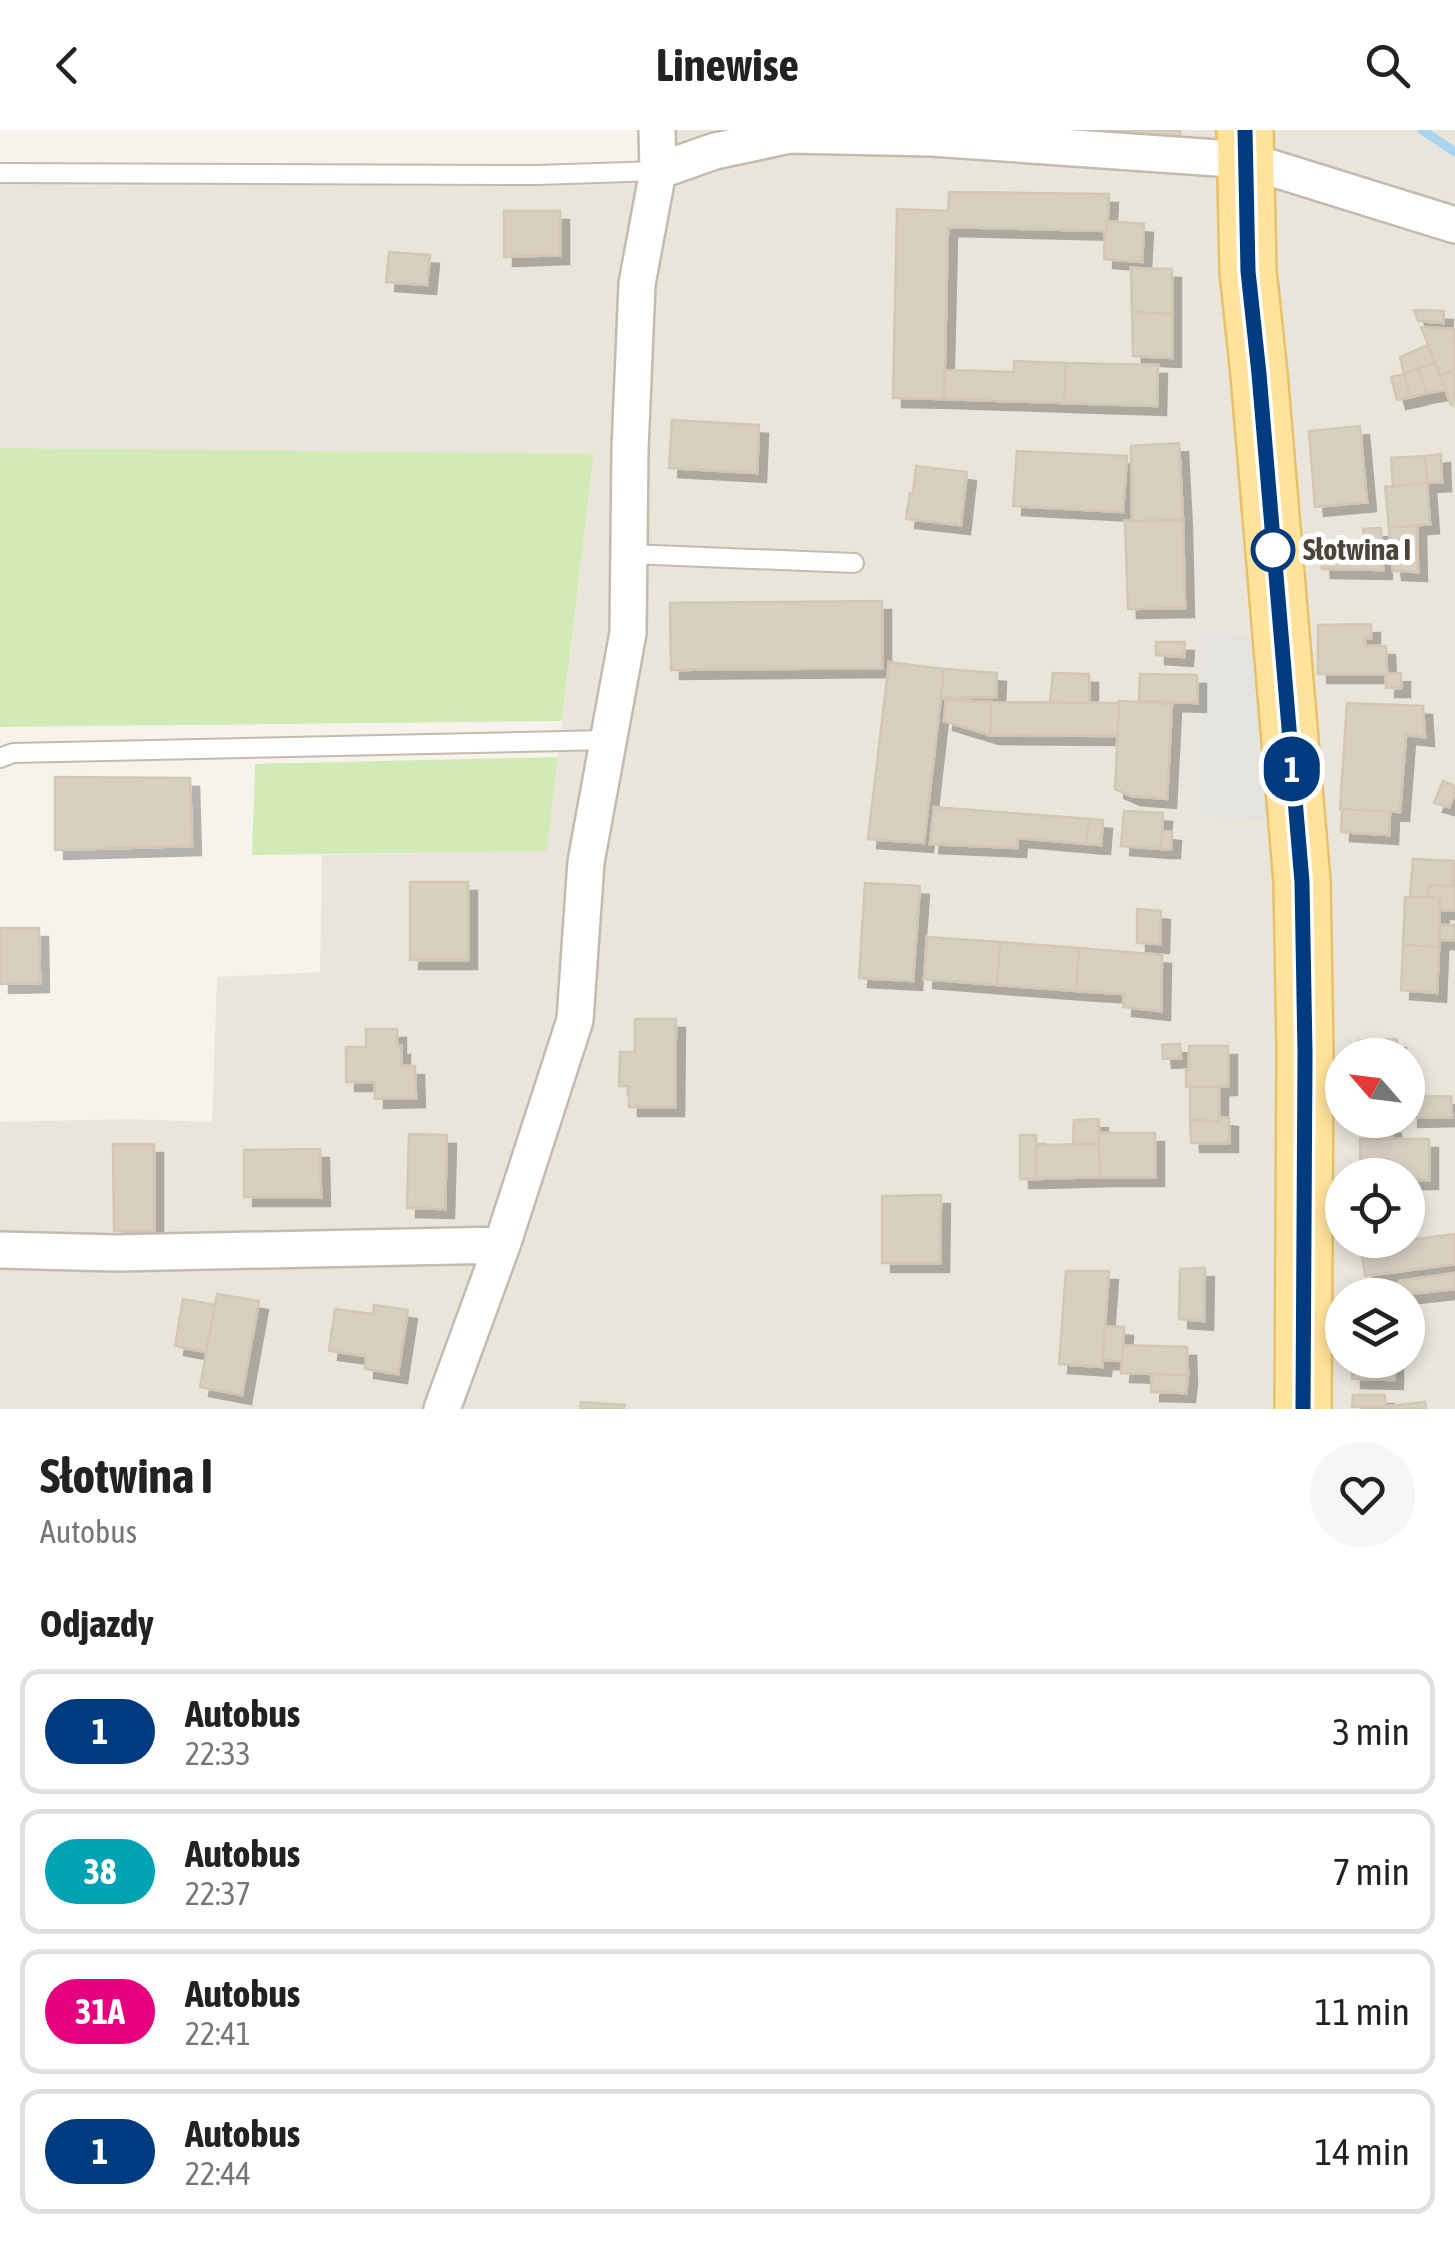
<!DOCTYPE html>
<html lang="pl">
<meta charset="utf-8">
<style>
body{margin:0;font-family:"Asap Condensed",sans-serif;background:#f6f6f6;color:#222;height:100vh;display:flex;flex-direction:column;font-size:38px;white-space:nowrap}
*{box-sizing:border-box;margin:0}
p{font-size:32px;color:#767676}
.icon{flex:none;width:55px;height:55px;fill:none;stroke:currentColor;stroke-width:2;stroke-linecap:round;stroke-linejoin:round}
.map{position:relative;height:1279px;overflow:hidden}
.drawer{display:flex;flex-direction:column;background:#fff;flex:1}
.drawer>*{flex:none}
.badge{padding:0 20px;border-radius:32px;font-size:35px;line-height:65px}
.needle{width:65px;rotate:298deg}
.tools{position:absolute;left:1325px;top:908px;display:grid;gap:20px}
.tools a{display:grid;place-items:center;width:100px;height:100px;border-radius:50%;background:#fff;box-shadow:0 5px 15px #0003;font-size:50px}
.map>.badge{position:absolute;translate:-50% -50%;box-shadow:0 0 0 5px #fff}
h2{padding:0 40px;font-size:38px;line-height:90px}
.round{display:grid;place-items:center;flex:none;width:105px;height:105px;border-radius:52px;background:#f6f6f6}
.overview{display:flex;align-items:center;justify-content:space-between;height:170px;padding:0 40px}
h1{font-size:48px;font-weight:700;line-height:75px}
ul{padding:0;list-style:none}
li{display:flex;align-items:center;gap:30px;height:125px;margin:0 20px 15px;padding:0 20px;border:5px solid #e0e0e0;border-radius:20px}
li div{flex:1}
li b{display:block;font-size:38px}
li em{font-style:normal}
li .badge{min-width:110px;font-weight:700;text-align:center}
header{display:flex;justify-content:space-between;align-items:center;height:130px;padding:0 40px;background:#fff;font-size:45px;font-weight:700}
.map>svg:first-child{display:block}
</style>
<header><svg class="icon" aria-label="back" viewBox="0 0 24 24"><path d="M15 5l-7 7 7 7"/></svg>Linewise<svg class="icon" aria-label="search" viewBox="0 0 24 24"><circle cx="10" cy="10" r="6"/><path d="M15 15l6 6"/></svg></header>
<div class="map">
<svg width="1455" height="1279" viewBox="0 0 1455 1279">
<defs>
<filter id="shadow"><feDropShadow dx="9" dy="9" stdDeviation="0" flood-color="#0004"/></filter>
</defs>
<rect width="100%" height="100%" fill="#f6f3ec"/>
<!-- residential -->
<path fill="#eae5da" fill-rule="evenodd" d="M646,0H1455V1279H0V992L129,989L212,992L217,847L320,842L322,725L547,721L594,325L0,318V50L617,51L650,16ZM1342,925H1408V990H1342ZM1342,1045H1408V1110H1342ZM1342,1165H1408V1230H1342Z"/>
<!-- green -->
<path fill="#d2eab5" d="M0,318L594,324L562,591L0,597Z
M558,627L547,721L252,725L255,634Z"/>
<!-- parking -->
<path fill="#e5e3e0" d="M1201,502L1258,508L1270,691L1200,686Z"/>
<g fill="none" stroke-linecap="round" stroke-linejoin="round">
<!-- stream -->
<path stroke="#a9d4f2" stroke-width="9" d="M1422,0L1455,22"/>
</g>
<!-- building -->
<path fill="#d8cfc1" stroke="#d3c7b4" stroke-width="2.5" filter="url(#shadow)" d="M1080,0H1180V10L1080,5Z
M949,62L1109,64L1107,101L948,97L944,269L893,268L897,79L948,81Z
M504,81H560V125L504,127Z
M1107,91L1144,94L1142,132L1104,129L1105,101H1107Z
M389,122L430,125L427,155L386,152Z
M1131,138L1172,139V184L1132,182Z
M1414,180L1444,181L1443,193L1418,191Z
M1132,182L1172,184V228L1133,226Z
M1421,197L1454,199L1455,241L1440,245Z
M1428,215L1435,233L1404,244L1400,227Z
M1014,231L1066,233L1064,273L944,269L945,240L1014,242Z
M1066,233L1158,235L1157,276L1064,273Z
M1435,233L1446,260L1427,263L1418,239Z
M1418,239L1427,263L1411,267L1404,244Z
M1455,241V275H1451L1440,245Z
M1404,244L1411,267L1397,270L1391,247Z
M672,290L759,295L757,343L669,338Z
M1360,296L1367,372L1315,377L1309,301Z
M1179,313L1183,390L1132,391L1131,316Z
M1017,321L1127,326L1123,382L1013,376Z
M1441,324L1442,352L1427,353L1425,326Z
M1425,326L1427,353L1393,356L1391,328Z
M916,336L967,342L961,395L906,389L910,363H913Z
M1427,353L1430,394L1389,398L1385,357Z
M1183,390L1185,478L1128,479L1125,391Z
M1417,395L1418,442L1393,441L1389,398Z
M1381,398L1383,440L1322,439L1319,412L1341,410V413L1365,409L1363,399Z
M882,471V538L671,540L670,473Z
M1371,494V508H1366L1365,516H1386L1387,544H1318V495Z
M1156,512H1185L1184,527L1156,525Z
M889,532L944,539L924,713L868,709Z
M944,539L997,543L996,567L941,568Z
M1053,543L1089,544V573L1050,572Z
M1401,543V558H1386V544Z
M1140,544L1197,545V573L1139,571Z
M946,570L991,572L990,605L944,591Z
M1119,571L1172,574L1167,669L1131,666L1115,659Z
M991,572L1119,573L1118,606L990,605Z
M1347,573L1423,576L1425,607L1406,605L1400,682L1340,679Z
M55,647L190,648L192,716L55,720Z
M1443,651L1455,656V664L1449,677L1434,673Z
M934,677L1090,689L1086,714L1018,708L1017,718L930,714Z
M1342,679L1390,682L1389,705L1341,702Z
M1124,681L1163,683L1161,719L1121,716Z
M1090,689L1103,690L1101,715L1086,714Z
M1162,701L1172,702L1171,719H1161Z
M1413,729L1454,731L1453,756L1429,755L1428,767H1410Z
M410,752H468V830H410Z
M865,753L920,756L913,851L859,848Z
M1429,755L1455,756V780H1440V768L1428,767Z
M1405,767L1440,768L1439,817L1403,815Z
M1137,779L1161,781L1160,814L1137,813Z
M1440,795H1455V810H1439Z
M0,798H39L40,853L0,854Z
M927,807L1000,812L997,855L924,849Z
M1000,812L1079,818L1076,861L997,855Z
M1403,815L1439,817L1437,863L1401,860Z
M1079,818L1162,825L1161,881L1123,877L1124,864L1076,861Z
M635,889H676L675,977H629V956H619L620,922H635Z
M366,899H397V916H401V936H415L416,968L375,969V952H346V917H366Z
M1397,909V925H1359L1358,911Z
M1180,914L1181,928L1163,929L1162,915Z
M1189,916H1228V956L1186,957V940H1189Z
M1190,957H1219V991L1190,990Z
M1451,966L1452,987L1409,988V967Z
M1220,987L1229,988V1013H1191L1190,990L1219,991Z
M1099,989V1014H1073L1074,990Z
M1372,995H1392V1009H1372Z
M1099,1003H1155V1047H1100Z
M409,1004L447,1005L445,1079L407,1078Z
M1020,1005H1036V1049H1020Z
M1360,1009H1429V1050H1408V1045H1360Z
M113,1014H154V1101H114Z
M1099,1014L1100,1047L1036,1049V1015Z
M320,1019L321,1067H244V1020Z
M941,1065L940,1133H882V1066Z
M1455,1104V1134L1365,1146L1361,1116Z
M1205,1138L1204,1191L1179,1189L1180,1139Z
M1066,1141H1109L1102,1237L1059,1234Z
M1455,1143V1159L1400,1165L1399,1151Z
M217,1164L259,1171L242,1265L200,1257Z
M183,1169L215,1175L206,1222L175,1216Z
M374,1175L408,1180L398,1244L365,1239L366,1226L329,1221L335,1179L373,1184Z
M1105,1196L1124,1197L1122,1231L1102,1230Z
M1123,1215L1187,1217L1188,1245L1121,1243Z
M1352,1230H1394V1250L1352,1249Z
M1152,1244L1188,1245L1186,1263L1151,1262Z
M1353,1265H1385V1277H1352Z
M581,1272L625,1275L624,1279H580Z
M1425,1272L1426,1279H1389V1276Z"/>
<g fill="none" stroke-linecap="round" stroke-linejoin="round">
<defs>
<path id="service" d="M0,43L537,45L658,41
M629,424L854,433
M0,628L13,623L609,610"/>
<path id="minor" d="M658,41L715,21L790,5L932,8L1246,30L1455,95
M0,1120L116,1123L502,1115L575,890L586,732L628,503L630,319L637,154L658,41L657,0
M442,1279L502,1115"/>
<path id="primary" d="M1245,0L1248,141L1259,244L1302,752L1305,922L1303,1279"/>
</defs>
<!-- service casing -->
<use href="#service" stroke="#c2bbae" stroke-width="22"/>
<!-- minor casing -->
<use href="#minor" stroke="#c2bbae" stroke-width="40"/>
<!-- primary casing -->
<use href="#primary" stroke="#e6c16a" stroke-width="60"/>
<!-- service -->
<use href="#service" stroke="#fff" stroke-width="18"/>
<!-- minor -->
<use href="#minor" stroke="#fff" stroke-width="35"/>
<!-- primary -->
<use href="#primary" stroke="#ffe39c" stroke-width="55"/>
</g>
<g fill="none" stroke-linecap="round" stroke-linejoin="round">
<defs>
<path id="line" d="M1245,0L1248,141L1259,244L1302,752L1305,922L1303,1279"/>
</defs>
<!-- line casing -->
<use href="#line" stroke="#fff" stroke-width="22"/>
<!-- line -->
<use href="#line" stroke="#003b80" stroke-width="15"/>
</g>
<!-- markers -->
<circle fill="#fff" stroke="#003b80" stroke-width="5" cx="1273" cy="420" r="20"/>
<g text-anchor="middle" stroke-width="10" stroke-linejoin="round" paint-order="stroke">
<!-- stop labels -->
<g font-size="30" font-weight="bold" fill="#4b4439" stroke="#fff" text-anchor="start">
<text x="1303" y="430">Słotwina I</text>
</g>
</g>
</svg>
<div class="tools">
<a><svg class="needle" viewBox="-14 -14 28 28"><path d="M0-13l5 13h-10z" fill="#e53935"/><path d="M0 13l5-13h-10z" fill="#767676"/></svg></a>
<a><svg class="icon" aria-label="locate" viewBox="0 0 24 24"><circle cx="12" cy="12" r="6"/><path d="M12 2v4M12 18v4M2 12h4M18 12h4"/></svg></a>
<a><svg class="icon" aria-label="layers" viewBox="0 0 24 24"><path d="M12 4l9 5-9 5-9-5zM3 14l9 5 9-5"/></svg></a>
</div>
<b class="badge" style="left:1292px;top:639px;background:#003b80;color:#fff">1</b>
</div>
<section class="drawer">
<div class="overview"><div><h1>Słotwina I</h1><p>Autobus</p></div><a class="round"><svg class="icon" aria-label="heart" viewBox="0 0 24 24"><path d="M12 20l-8-8c-3-5 5-10 8-4 3-6 11-1 8 4z"/></svg></a></div>
<h2>Odjazdy</h2>
<ul>
<li><span class="badge" style="background:#003b80;color:#fff">1</span><div><b>Autobus</b><p>22:33</p></div><em>3 min</em></li>
<li><span class="badge" style="background:#00a3b4;color:#fff">38</span><div><b>Autobus</b><p>22:37</p></div><em>7 min</em></li>
<li><span class="badge" style="background:#e6007e;color:#fff">31A</span><div><b>Autobus</b><p>22:41</p></div><em>11 min</em></li>
<li><span class="badge" style="background:#003b80;color:#fff">1</span><div><b>Autobus</b><p>22:44</p></div><em>14 min</em></li>
</ul>
</section>
